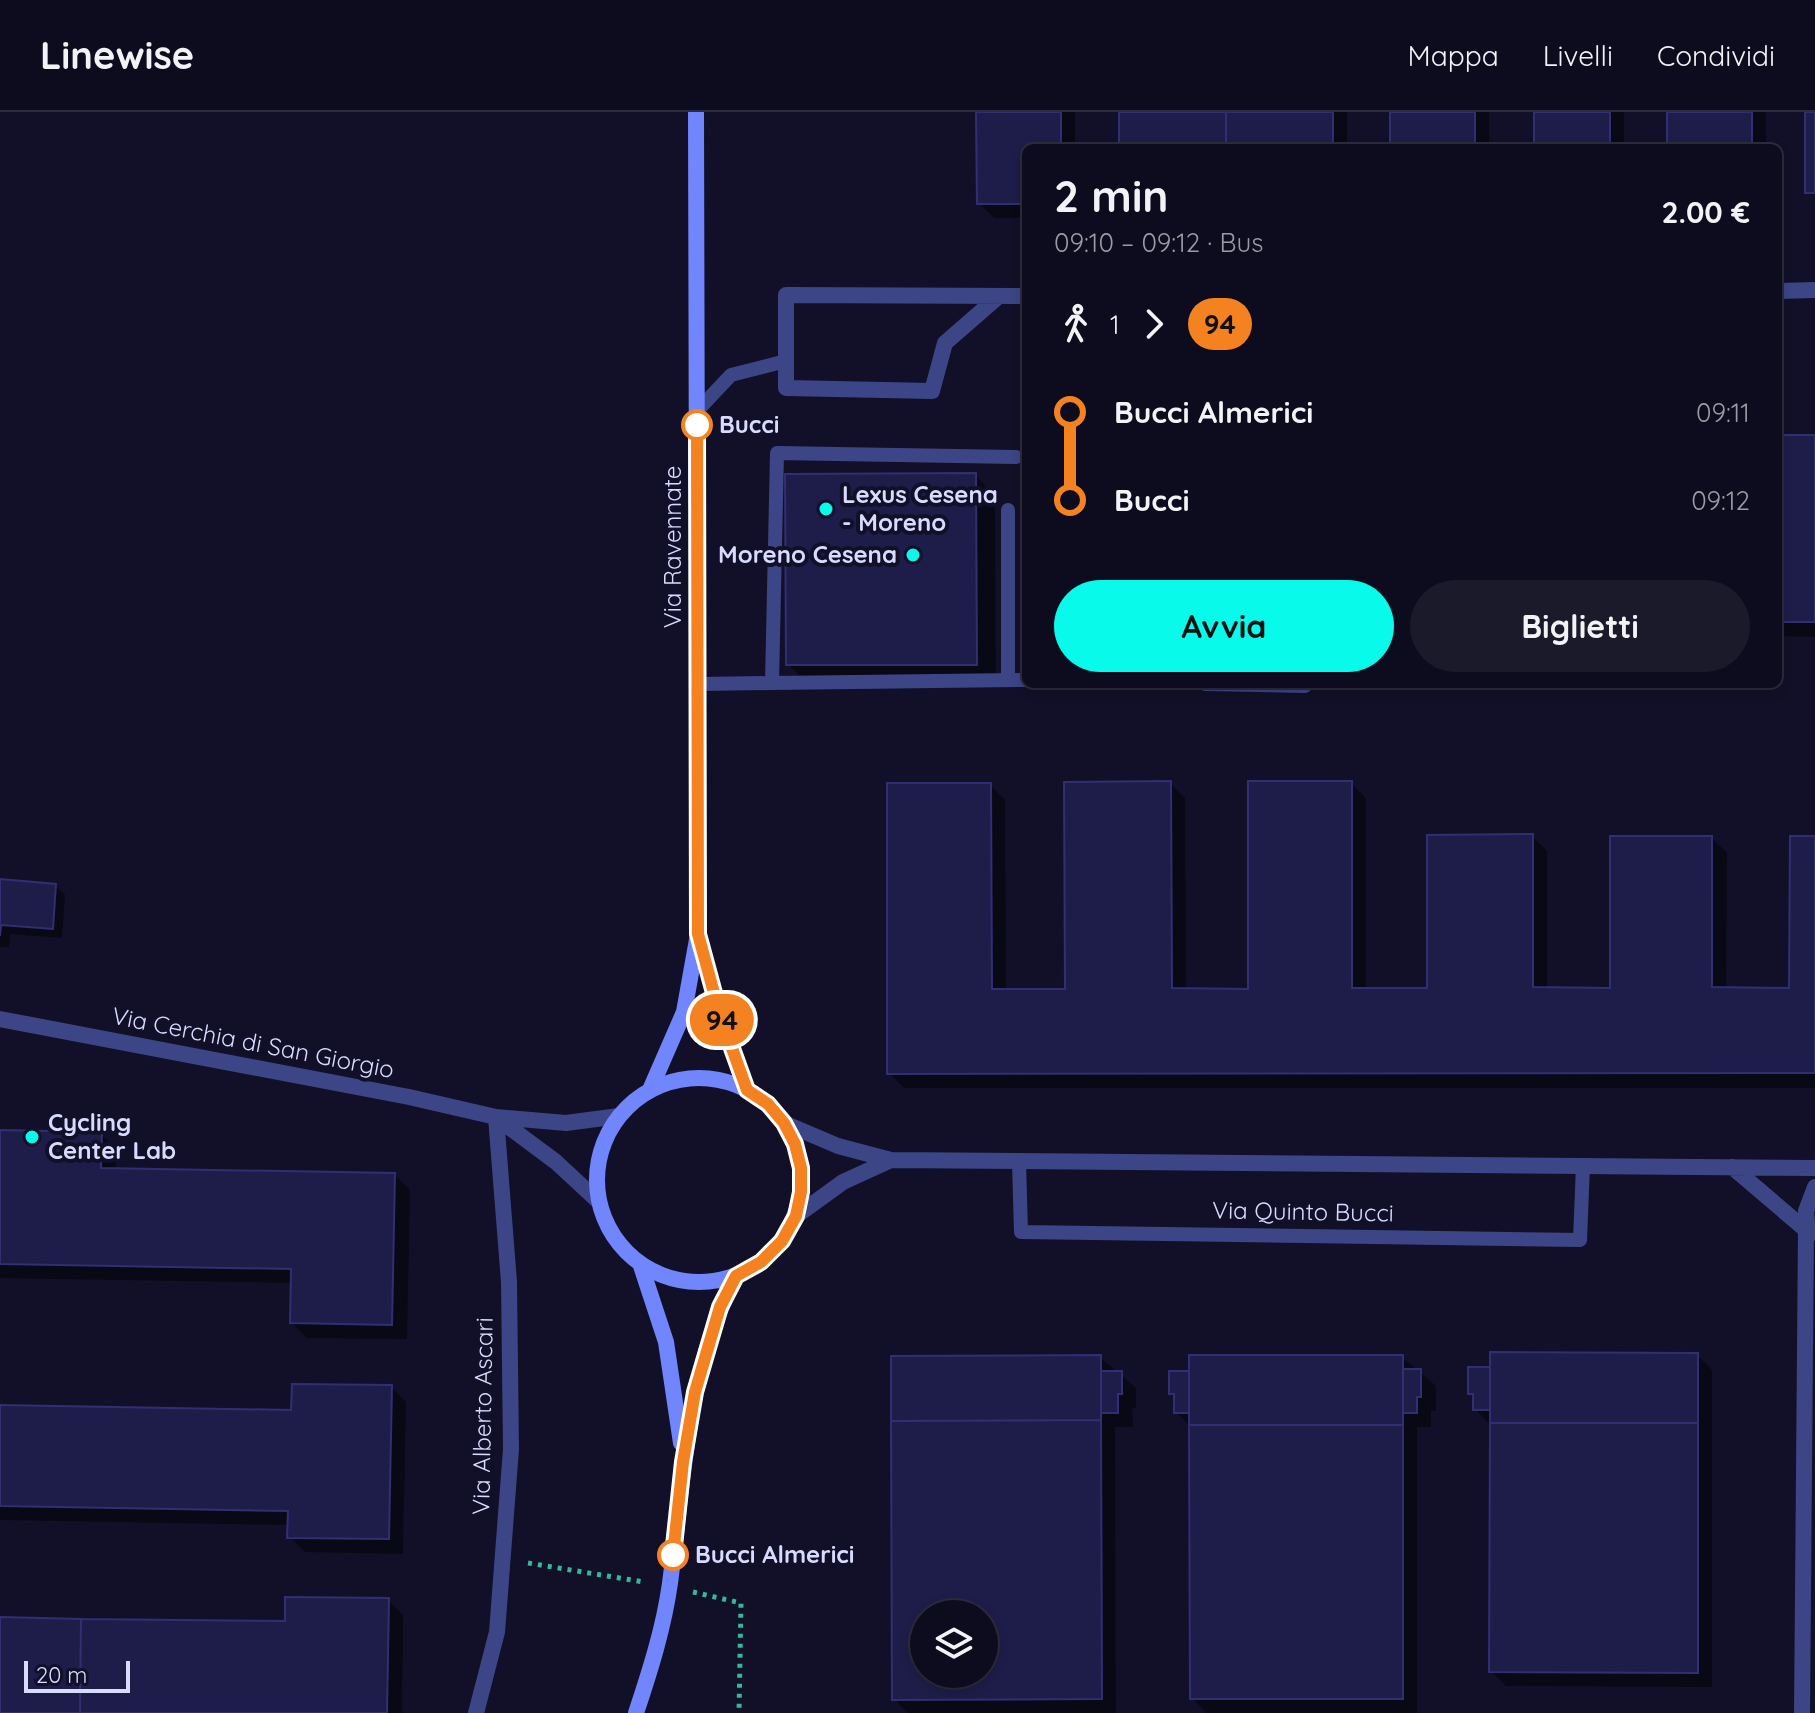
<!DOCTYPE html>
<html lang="it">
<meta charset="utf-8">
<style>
body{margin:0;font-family:Quicksand,sans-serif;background:#1b1a2b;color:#f1f3f6;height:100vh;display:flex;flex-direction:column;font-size:30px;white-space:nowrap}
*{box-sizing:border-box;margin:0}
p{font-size:26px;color:#9a9ba4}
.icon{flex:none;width:44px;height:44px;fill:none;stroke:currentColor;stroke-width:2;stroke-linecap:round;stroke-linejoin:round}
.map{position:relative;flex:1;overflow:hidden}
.panel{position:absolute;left:1022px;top:32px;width:760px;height:544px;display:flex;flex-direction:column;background:#0d0c1e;border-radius:12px;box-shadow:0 4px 12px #0003,0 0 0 2px #2d2c3c}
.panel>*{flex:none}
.badge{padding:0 16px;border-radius:26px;font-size:28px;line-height:52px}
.buttons{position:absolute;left:910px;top:1488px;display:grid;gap:16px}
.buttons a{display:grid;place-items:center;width:88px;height:88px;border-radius:50%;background:#0d0c1e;box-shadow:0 4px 12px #0003,0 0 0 2px #2d2c3c;font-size:40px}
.scale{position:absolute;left:24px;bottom:20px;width:106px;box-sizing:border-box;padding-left:8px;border:4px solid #d8dafe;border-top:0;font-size:22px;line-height:28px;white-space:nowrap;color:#d8dafe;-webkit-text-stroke:6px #111028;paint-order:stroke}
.map>.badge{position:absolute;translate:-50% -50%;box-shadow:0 0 0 4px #fff}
.legs{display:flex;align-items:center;gap:12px;height:88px;padding:0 32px;font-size:26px}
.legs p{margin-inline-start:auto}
.overview{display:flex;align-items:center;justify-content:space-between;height:136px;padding:0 32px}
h1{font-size:44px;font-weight:800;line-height:60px}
.cta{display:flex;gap:16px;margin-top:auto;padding:16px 32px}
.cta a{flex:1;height:92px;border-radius:48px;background:#08faea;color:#111;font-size:32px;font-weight:800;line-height:92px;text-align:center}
.cta a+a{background:#1b1a2b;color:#f1f3f6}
ul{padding:0 32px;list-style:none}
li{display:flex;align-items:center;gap:28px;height:88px;font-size:30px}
li i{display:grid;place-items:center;width:12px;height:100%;margin:0 10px;background:currentColor}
li i::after{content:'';width:20px;height:20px;margin:-10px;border:6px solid;border-radius:50%;background:#0d0c1e}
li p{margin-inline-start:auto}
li:first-child i{background:linear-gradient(#0000 50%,currentColor 0)}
li:last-child i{background:linear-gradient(currentColor 50%,#0000 0)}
header{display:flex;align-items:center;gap:48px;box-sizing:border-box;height:112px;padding:0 40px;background:#0d0c1e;border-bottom:2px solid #2d2c3c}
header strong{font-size:38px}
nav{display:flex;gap:44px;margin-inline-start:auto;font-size:28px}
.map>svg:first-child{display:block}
</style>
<header>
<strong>Linewise</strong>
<nav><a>Mappa</a><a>Livelli</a><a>Condividi</a></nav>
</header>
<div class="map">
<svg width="1815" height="1601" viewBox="0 0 1815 1601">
<rect width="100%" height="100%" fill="#111028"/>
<!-- shadow -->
<path fill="#0007" fill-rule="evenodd" d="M978,0H1075V36H1026V106H994L979,91Z
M1121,0H1347V36H1121Z
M1392,0H1489V36H1392Z
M1536,0H1624V36H1536Z
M1669,0H1766V36H1669Z
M1778,325H1815V525L1778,524Z
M975,363L995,383L996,572H807L788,552Z
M1170,671L1185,686L1186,878L1250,879L1351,671L1366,686V878H1429L1532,724L1547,739V878H1612L1712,726L1727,741L1726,878H1791L1815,726V976H904L889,961L990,673L1005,688L1006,879H1067Z
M0,770L55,774L65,783L62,826L10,822L9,835H0Z
M0,1020L101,1022L116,1037V1058L395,1063L410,1078L407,1227L307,1226L292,1211L293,1171L0,1166Z
M1697,1243L1712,1258V1575L1506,1574L1491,1559L1490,1312L1475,1297V1286L1470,1281Z
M1100,1245L1136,1276V1296H1132L1133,1315H1115L1116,1601H908L894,1587L893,1246ZM924,1502H984V1562H924Z
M1402,1245L1436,1274V1299H1431V1315H1417V1601H1207L1192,1586L1191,1315L1176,1300V1285L1171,1281Z
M391,1275L406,1290L403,1442L305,1440L290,1425V1413L0,1408V1295L293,1300Z
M388,1488L403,1503L402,1601H0V1507L286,1512Z"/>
<!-- building -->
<path fill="#1e1d49" stroke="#312f74" stroke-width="2" fill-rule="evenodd" d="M976,0H1061V36H1026V92H977Z
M1119,0H1226V36H1119Z
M1226,0H1333V36H1226Z
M1390,0H1475V36H1390Z
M1534,0H1610V36H1534Z
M1667,0H1752V36H1667Z
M1805,0H1815V81H1805Z
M1778,323H1815V510H1778Z
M976,361L977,553H786L785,362Z
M1171,669L1172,876L1248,877V669H1352V876H1427V723L1533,722V875L1610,876V724H1712V875L1789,876L1790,724H1815V961L887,962V671H991L992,877H1065L1064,670Z
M0,767L56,772L53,817L1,813L0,824Z
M0,1018L102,1020L101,1056L395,1061L392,1213L290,1211L291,1157L0,1152Z
M1490,1240L1698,1241V1311H1490Z
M1101,1243V1308L891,1309V1244Z
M1189,1243H1403V1313H1189Z
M1468,1255H1490V1298H1473V1282H1468Z
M1403,1257H1421V1285H1417V1301H1403Z
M1101,1259H1122V1282H1118V1301H1101Z
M1169,1259H1189V1301H1174V1282H1169Z
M292,1272L392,1273L389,1427L287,1426L288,1399L0,1394V1293L291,1298Z
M1101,1308L1102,1587L892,1588L891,1309ZM924,1502H984V1562H924Z
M1490,1311H1698V1561L1489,1560Z
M1189,1313H1403V1587H1190Z
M285,1485L389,1486L387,1601H80L81,1507L285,1509Z
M0,1505L81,1507L80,1601H0Z"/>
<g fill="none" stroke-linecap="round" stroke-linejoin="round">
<!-- path -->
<path stroke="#32b89a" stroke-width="5" stroke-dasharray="4 6" stroke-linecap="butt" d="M528,1451L644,1470
M693,1480L741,1491L739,1601"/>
<!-- lane -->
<path stroke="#3c4686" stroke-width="14" d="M697,299L731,263L786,249
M1008,398V567
M772,571L1026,568
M697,572L772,571L777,341L1016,345
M1205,572L1305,574
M1019,1050L1021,1120L1580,1128L1583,1053"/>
<!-- street -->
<path stroke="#3c4686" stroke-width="16" d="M1778,179L1815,178
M999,184L945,231L932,279L786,276V183L1026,184
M0,907L409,985L496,1005L566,1011L619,1004
M497,1006L556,1050L598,1089
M784,1011L838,1034L891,1048L1815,1056
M1732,1055L1806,1118L1802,1601
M796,1104L843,1070L891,1048
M1808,1124L1806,1099L1815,1075
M476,1601L497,1520L511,1337L509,1170L496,1005"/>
<!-- secondary -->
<path stroke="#7185fc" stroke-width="16" d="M699,827L720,903L747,978
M597 1068a102 102 0 1 1 204 0a102 102 0 1 1-204 0Z
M650,978L684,900L698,822L696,0
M641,1154L666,1230L681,1331
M636,1601C650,1559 664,1515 670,1471C684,1367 686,1259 736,1164"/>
</g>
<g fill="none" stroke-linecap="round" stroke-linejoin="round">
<defs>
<path id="line-1" d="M673,1443L683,1350L695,1280L720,1195L736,1164L761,1150L782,1129L796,1104L801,1080V1056L795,1032L784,1011L768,992L747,978L720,903L698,822L697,313"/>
</defs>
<!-- line-1 casing -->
<use href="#line-1" stroke="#fff" stroke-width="18"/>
<!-- line-1 -->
<use href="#line-1" stroke="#f58220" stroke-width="12"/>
</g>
<!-- markers -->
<g fill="#fff" stroke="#f58220" stroke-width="4">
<circle cx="697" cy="313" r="14"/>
<circle cx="673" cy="1443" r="14"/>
</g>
<g fill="#08faea" stroke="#111028" stroke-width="3">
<circle cx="826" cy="397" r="8"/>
<circle cx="913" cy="443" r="8"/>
<circle cx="32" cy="1025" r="8"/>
</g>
<g text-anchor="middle" stroke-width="8" stroke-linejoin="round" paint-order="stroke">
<!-- stop labels -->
<g font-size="24" font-weight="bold" fill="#d8dafe" stroke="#111028" text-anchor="start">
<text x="719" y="321">Bucci</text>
<text x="695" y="1451">Bucci Almerici</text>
</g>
<!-- poi labels -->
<g font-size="24" font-weight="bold" fill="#d8dafe" stroke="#111028" text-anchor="start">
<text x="842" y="391">Lexus Cesena<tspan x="842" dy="28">- Moreno</tspan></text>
<text x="897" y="451" text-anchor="end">Moreno Cesena</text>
<text x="48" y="1019">Cycling<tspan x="48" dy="28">Center Lab</tspan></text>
</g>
<!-- street labels -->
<g font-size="24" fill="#d8dafe" stroke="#111028">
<text transform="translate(673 435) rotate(-90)" y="8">Via Ravennate</text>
<text transform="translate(253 931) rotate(11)" y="8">Via Cerchia di San Giorgio</text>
<text transform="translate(1303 1100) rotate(1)" y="8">Via Quinto Bucci</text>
<text transform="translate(483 1304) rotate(-89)" y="8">Via Alberto Ascari</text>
</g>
</g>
</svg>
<div class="buttons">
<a><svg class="icon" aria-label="layers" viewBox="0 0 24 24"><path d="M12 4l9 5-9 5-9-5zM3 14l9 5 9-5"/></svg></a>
</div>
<div class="scale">20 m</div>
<b class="badge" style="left:722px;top:908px;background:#f58220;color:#111">94</b>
<section class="panel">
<div class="overview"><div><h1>2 min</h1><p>09:10 – 09:12 · Bus</p></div><b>2.00 €</b></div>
<div class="legs"><svg class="icon" aria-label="walk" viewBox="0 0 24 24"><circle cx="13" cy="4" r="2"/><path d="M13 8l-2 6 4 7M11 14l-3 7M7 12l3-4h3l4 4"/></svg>1<svg class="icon" aria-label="forward" viewBox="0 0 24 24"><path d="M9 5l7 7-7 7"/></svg><b class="badge" style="background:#f58220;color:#111">94</b></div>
<ul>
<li><i style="color:#f58220"></i><b>Bucci Almerici</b><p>09:11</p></li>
<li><i style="color:#f58220"></i><b>Bucci</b><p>09:12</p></li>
</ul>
<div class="cta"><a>Avvia</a><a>Biglietti</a></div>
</section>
</div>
